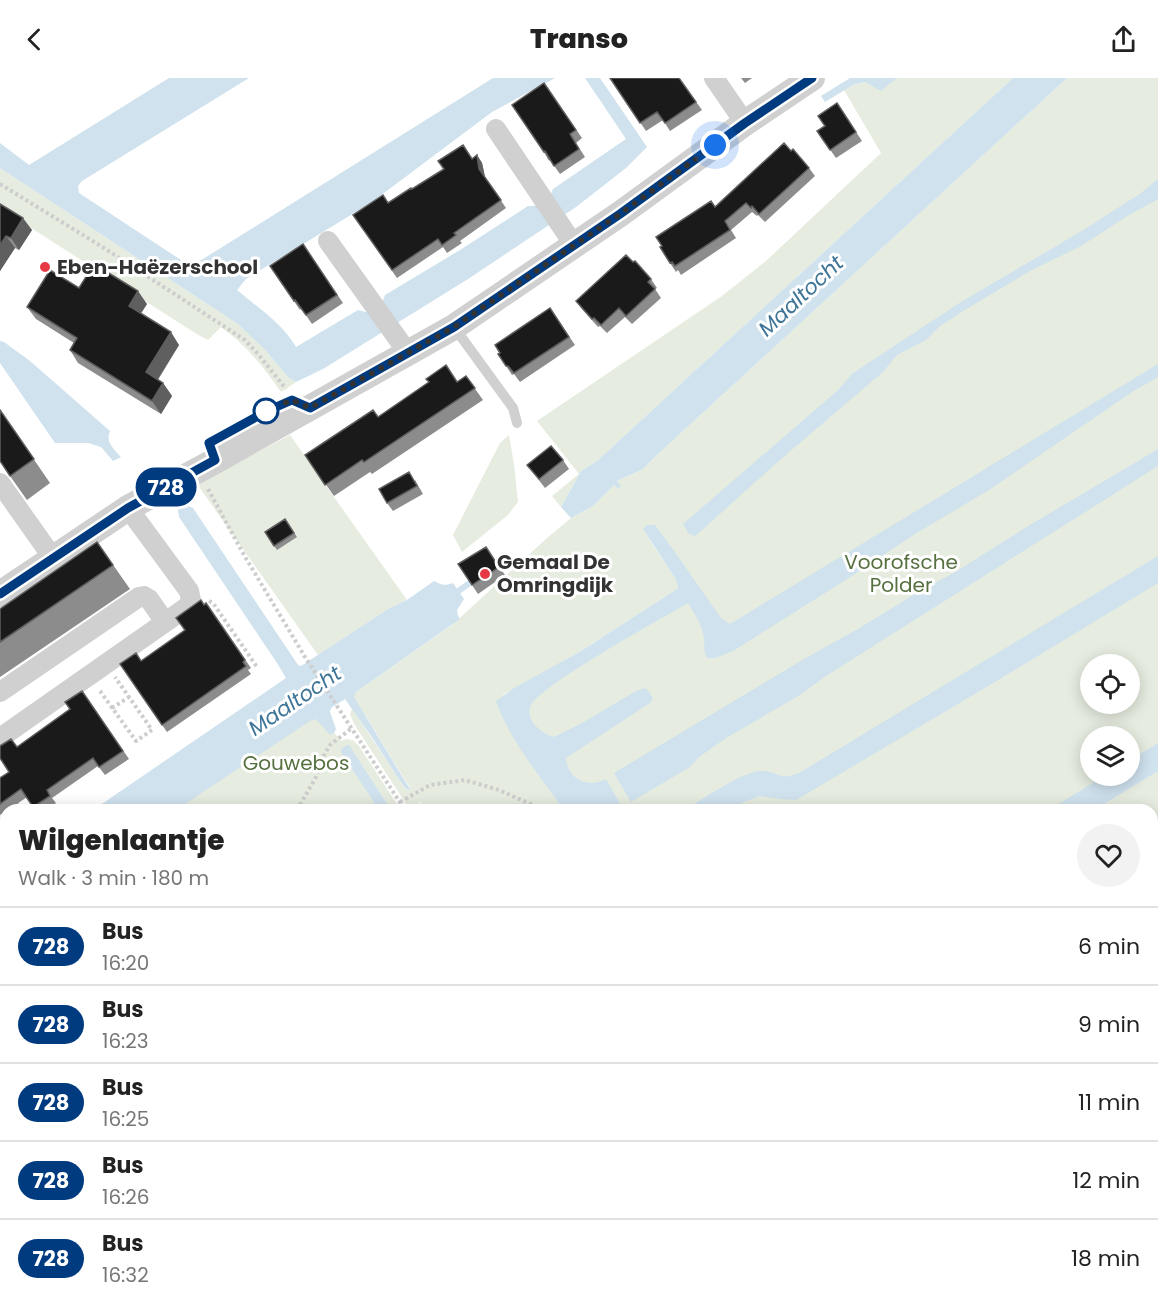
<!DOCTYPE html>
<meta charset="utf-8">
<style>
body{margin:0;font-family:Poppins,sans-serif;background:#f2f2f2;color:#222;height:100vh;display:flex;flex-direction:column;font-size:22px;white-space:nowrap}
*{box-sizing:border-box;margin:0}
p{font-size:20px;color:#767676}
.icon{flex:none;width:33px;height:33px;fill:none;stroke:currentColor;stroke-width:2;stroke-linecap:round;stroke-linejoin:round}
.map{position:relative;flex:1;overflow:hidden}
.drawer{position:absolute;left:0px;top:726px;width:1158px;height:506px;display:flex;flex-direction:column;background:#fff;border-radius:18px 18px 0 0;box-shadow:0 3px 15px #0003}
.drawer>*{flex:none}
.badge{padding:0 12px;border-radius:20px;font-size:21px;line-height:39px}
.fabs{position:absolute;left:1080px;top:576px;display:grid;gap:12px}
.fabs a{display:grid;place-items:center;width:60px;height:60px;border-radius:50%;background:#fff;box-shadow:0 3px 15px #0003;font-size:30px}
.you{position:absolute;width:30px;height:30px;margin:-15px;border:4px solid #fff;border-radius:50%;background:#1a73e8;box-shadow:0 0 0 9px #1a73e833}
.map>.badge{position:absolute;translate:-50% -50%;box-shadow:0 0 0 3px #fff}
.round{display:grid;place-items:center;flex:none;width:63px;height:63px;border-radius:32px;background:#f2f2f2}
.overview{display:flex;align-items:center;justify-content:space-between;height:102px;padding:0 18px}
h1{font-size:28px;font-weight:800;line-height:45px}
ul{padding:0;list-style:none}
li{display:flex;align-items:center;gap:18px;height:78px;padding:0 18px;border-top:2px solid #e0e0e0}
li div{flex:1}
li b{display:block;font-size:22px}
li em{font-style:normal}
li .badge{min-width:66px;font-weight:700;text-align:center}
header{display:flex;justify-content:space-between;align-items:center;height:78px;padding:0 18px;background:#fff;font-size:27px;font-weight:800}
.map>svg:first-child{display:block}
</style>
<header><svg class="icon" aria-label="back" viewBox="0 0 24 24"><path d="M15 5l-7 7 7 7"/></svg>Transo<svg class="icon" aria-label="share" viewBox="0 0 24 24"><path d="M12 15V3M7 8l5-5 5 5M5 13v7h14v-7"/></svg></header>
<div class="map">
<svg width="1158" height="1231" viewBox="0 0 1158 1231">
<rect width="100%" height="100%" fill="#fff"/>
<!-- green -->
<path fill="#e6ecdf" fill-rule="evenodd" d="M897,0H1013L597,383L581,393L561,429L552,418L579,396L537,343L722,218L766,183L881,75L844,12L853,7L865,4L881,12Z
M1067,0H1158V1231H896L893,1226H1152V732H576L506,627L692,513L643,452L675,500L678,508L677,511L581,573L503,617L514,661L564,732H426L420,724L417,727L420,732H410L354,646L350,636L352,631L347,623L354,619L356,614L452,547L547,460L571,440L593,428L614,407L618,411L617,403L643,391L658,376ZM1090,586H1130V626H1090ZM364,635L410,710L409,712L406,711L398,700L359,641ZM1090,658H1130V698H1090Z
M0,90L238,246L265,272L288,299L296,304L281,314C264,289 246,267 221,249L208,262L195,255L0,130Z
M290,357L407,522L388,531L318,577L197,406Z
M509,357L514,386L518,424L508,437L462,474L453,457L500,365Z
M306,620L341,663L346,661L353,662L359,668L401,732H391L349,668L386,732H142Z
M6,825V1226H705L707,1231H0V829Z
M745,1226H882L886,1231H747Z"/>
<!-- water -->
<path fill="#cfe2ee" d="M169,0H249L82,103L78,108L79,115L187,186H195L493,0H555L492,34L372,124L246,201L237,212C258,230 282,245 296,269L358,232L370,235L381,227L385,217L460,172L528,128C543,128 548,124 553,111L626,61L585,0H600L647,69L626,90L576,129L468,201L323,291L296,304L288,299L265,272L238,246L0,90V65L29,87Z
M850,0H897L881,13L865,4L853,7L825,24L821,18Z
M1013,0H1067L658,376L643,391L617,403L621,408L618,411L614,407L593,428L571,440L561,429L581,393L597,383Z
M1158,101V121L1129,137L1081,168L1030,193L963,233L939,249L926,262L897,277L883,294L781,381L702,452L695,458L689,456L683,446L837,313L853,295L961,224L1085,151L1141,115Z
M0,263L4,264L30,283L110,353C105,364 114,371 121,379L113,383L101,369L88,365H55L0,285Z
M1158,286V299L1132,314L989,412L915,456L841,505L733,573L715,580H707C703,573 705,569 704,561C703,548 694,535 688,525C663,540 536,609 530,629C526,644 542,655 554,659L584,644L636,613L646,610L653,620L650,625L566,680C567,701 588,711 606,701L622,729L617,732H564C539,697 510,663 496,623L514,610L581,573L677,511L678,508L675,500L643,451L647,447H655L672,470L721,540L730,546Z
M1158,371V388L826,598L800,617L726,660L699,679L690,689L631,724L614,695L804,581L856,552L912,518L957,493L1030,447Z
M186,427L193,430L298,587L301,588L388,531L407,522L434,503C441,507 445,508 453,505L464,521L457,532L458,538L460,541L356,614L354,619L410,711L409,712L406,711L398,700L371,658L345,621L331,630L330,634L336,651L334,655L330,657L316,641L310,643L176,732H93L286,600L277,585L179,439L178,432L180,429Z
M1158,478V505L990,607L796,722L781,721L760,718L744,724L730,732H684C705,720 731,701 754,694C770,689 778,701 790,698C793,697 796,696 799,695Z
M1158,665V693L1094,732H1049L1104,698H1130V682Z
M347,667H349L391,732H379L341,674V671Z
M6,792V846L0,850V796Z
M1158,828V857L1152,861V832Z
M1158,922V956L1152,960V926Z
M6,1095V1173L0,1178V1099Z
M1158,1144V1172L1152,1176V1148Z
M6,1204V1226H35L27,1231H0V1209Z
M319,1226H348L340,1231H311Z
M622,1226H651L643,1231H613Z
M1027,1226H1070L1060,1231H1019Z"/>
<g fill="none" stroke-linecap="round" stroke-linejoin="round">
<!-- stream -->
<path stroke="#cfe2ee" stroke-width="6" d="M454,516L477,500"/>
<!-- path -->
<path stroke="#cdcdcd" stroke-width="4" stroke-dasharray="3 3" stroke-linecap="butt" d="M0,106L104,170L245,262L258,276L286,311
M208,411L244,477L305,579L405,732
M209,523L213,525L257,589
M100,613L136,663L152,652L115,599
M112,630L129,619
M16,724L21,732
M400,724L430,707L465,702L499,712L537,729L540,732
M297,732L316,699L324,677L330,667L352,650
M0,772L6,768
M0,1073L6,1071
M275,1226L279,1231
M683,1226L685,1231
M728,1226L731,1231
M863,1226L866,1231
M295,1231L303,1226"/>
<!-- service -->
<path stroke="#d0d0d0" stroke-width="10" d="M454,249L513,330L517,345
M215,383L209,365L267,333L292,322L307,329"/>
<!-- minor -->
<path stroke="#d0d0d0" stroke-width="20" d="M714,0L745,45
M496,51L574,167
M328,163L408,275
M0,405L53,480
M0,614L139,519L144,518L149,521L165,544
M0,660L187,529L191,522L189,513L128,430"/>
<!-- tertiary -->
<path stroke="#d0d0d0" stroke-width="26" d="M0,516L128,430L215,383L454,249L620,136L745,45L812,0"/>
</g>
<!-- wall -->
<path fill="#8c8c8c" d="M610,0L687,11L702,32L670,53L663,42L646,53Z
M741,0H752L745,5Z
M544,5L582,60L576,65L585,79L560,96L550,82L549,83L544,74Z
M837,25L862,63L836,80L817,53L825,48Z
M791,73L809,90L815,98L765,144L758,137L757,138L752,134L731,152L736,160L681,197L678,192L676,194L670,185L662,168Z
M477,77L482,85L485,99L506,130L460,163L462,165L447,175L443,169L397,200L353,137L388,125L472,81Z
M0,126L32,152L19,172L15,170L0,193Z
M303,166L343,225L312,246L301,230L300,232L270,188Z
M633,184L651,201L657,210L655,211L661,220L632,246L625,239L607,255L600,248L598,249L582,231L576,223Z
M79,210L147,226L141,235L179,267L158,302L163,305L172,318L161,336L78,285L70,272L74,265L36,241L27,229Z
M550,230L575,267L520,304L514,296L512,297L506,288Z
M466,298L483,322L372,396L370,394L334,418L305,377L378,339L458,304Z
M0,332L50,405L27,422L10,398Z
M563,382L569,391L545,410L527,387Z
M415,402L423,416L393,433L387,425Z
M285,441L297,459L277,472L265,454Z
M97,464L130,511L0,599V531Z
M486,469L505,497L478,516L458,486Z
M206,525L251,590L248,592L251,596L167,654L120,586L141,583L185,552L204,527Z
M82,613L129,681L105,697L98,688L52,720L56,725L46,732H36L27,719L8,732H6V733L0,737V700L9,694L17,669L70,631Z
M0,751L6,759V764L0,768Z"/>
<!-- shaded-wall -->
<path fill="#5f5f5f" d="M477,77L482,85L485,99L479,91Z
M23,140L32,152L19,172L11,160Z
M6,158L15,170L0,193V167Z
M138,213L147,226L138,240L129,228Z
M171,254L179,267L154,307L146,294Z
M163,305L172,318L161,336L152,323Z"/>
<!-- building -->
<path fill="#1a1a1a" stroke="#5f5f5f" stroke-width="1.5" d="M610,0H679L696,24L665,45L657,34L640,45Z
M544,5L576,52L570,56L579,71L554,88L545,73L544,74L512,27Z
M837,25L856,54L830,72L817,53L825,48L818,38Z
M784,65L791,73L793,71L809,90L759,136L752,128L751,130L746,125L725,143L730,152L675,188L672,184L670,185L660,169L662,168L656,159L711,123L715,129Z
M463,67L472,81L477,77L479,91L501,122L454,155L456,157L442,167L438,161L392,192L353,137L383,117L388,125L411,110L412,111L444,91L438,83Z
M0,126L23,140L11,160L6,158L0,167Z
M303,166L337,217L306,237L295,222L294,223L270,188Z
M626,177L633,184L635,183L651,201L648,204L655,211L626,238L619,230L601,247L594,240L592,241L576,223Z
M94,186L138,213L129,228L171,254L146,294L163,305L152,323L70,272L77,260L27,229L50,192L79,210Z
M550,230L569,259L514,295L508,288H506L498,276L500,275L495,267Z
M446,287L457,304L466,298L475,310L364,384L362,382L325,407L305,377L373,332L378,339L429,304L426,301Z
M0,332L34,381L10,398L0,383Z
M551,368L563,382L539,401L527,387Z
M409,394L417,408L387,425L379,411Z
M285,441L294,455L274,468L265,454Z
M97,464L113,487L0,564V531Z
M486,469L499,489L472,507L458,486Z
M201,522L204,527L206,525L245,582L243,584L246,588L162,647L120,586L136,575L141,583L185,552L176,540Z
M82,613L123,673L99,689L93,680L47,712L50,718L33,729L21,711L0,726V700L9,694L0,680V668L11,661L17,669L70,631L65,624Z"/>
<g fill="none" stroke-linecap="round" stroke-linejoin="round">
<defs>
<path id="line" d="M0,516L128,430L215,382L209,365L267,333L292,322L310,330L454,249L620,136L745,45L812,0"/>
</defs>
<!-- line casing -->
<use href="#line" stroke="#fff" stroke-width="14"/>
<!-- line -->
<use href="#line" stroke="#003b80" stroke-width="9"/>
<!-- walk -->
<path stroke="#333" stroke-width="6" stroke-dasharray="0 10.8" d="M266,333L292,322L310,330L454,249L620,136L715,67"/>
</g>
<!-- markers -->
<g fill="#e63946" stroke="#fff" stroke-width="2">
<circle cx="45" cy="189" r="6"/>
<circle cx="485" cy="496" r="6"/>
</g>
<circle fill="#fff" stroke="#003b80" stroke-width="3" cx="266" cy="333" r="12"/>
<g text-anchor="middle" stroke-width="6" stroke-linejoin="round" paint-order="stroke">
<!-- poi labels -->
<g font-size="20" font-weight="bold" fill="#333" stroke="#fff" text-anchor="start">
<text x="57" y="196">Eben-Haëzerschool</text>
<text x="497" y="491">Gemaal De<tspan x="497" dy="23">Omringdijk</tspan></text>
</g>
<!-- park labels -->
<g font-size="20" fill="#56703f" stroke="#fff">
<text x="901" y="491">Voorofsche<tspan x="901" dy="23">Polder</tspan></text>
<text x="296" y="692">Gouwebos</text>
</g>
<!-- water labels -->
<g font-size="21" font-style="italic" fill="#3f7597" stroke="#fff">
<text transform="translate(801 218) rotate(-43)" y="7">Maaltocht</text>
<text transform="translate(295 623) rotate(-34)" y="7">Maaltocht</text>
</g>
</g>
</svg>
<div class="fabs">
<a><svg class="icon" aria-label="locate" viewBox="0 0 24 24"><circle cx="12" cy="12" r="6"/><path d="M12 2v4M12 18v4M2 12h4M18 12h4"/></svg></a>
<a><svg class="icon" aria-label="layers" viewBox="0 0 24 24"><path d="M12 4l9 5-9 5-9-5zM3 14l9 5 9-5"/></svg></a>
</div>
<div class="you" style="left:715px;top:67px"></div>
<b class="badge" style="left:166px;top:409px;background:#003b80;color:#fff">728</b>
<section class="drawer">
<div class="overview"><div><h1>Wilgenlaantje</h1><p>Walk · 3 min · 180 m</p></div><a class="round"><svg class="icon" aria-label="heart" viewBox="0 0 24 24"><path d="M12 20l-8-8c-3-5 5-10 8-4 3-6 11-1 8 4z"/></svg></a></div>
<ul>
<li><span class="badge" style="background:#003b80;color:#fff">728</span><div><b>Bus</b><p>16:20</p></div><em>6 min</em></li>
<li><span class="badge" style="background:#003b80;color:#fff">728</span><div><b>Bus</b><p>16:23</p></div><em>9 min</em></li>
<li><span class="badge" style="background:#003b80;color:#fff">728</span><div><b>Bus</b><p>16:25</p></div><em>11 min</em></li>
<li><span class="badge" style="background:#003b80;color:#fff">728</span><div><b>Bus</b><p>16:26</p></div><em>12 min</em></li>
<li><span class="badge" style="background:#003b80;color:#fff">728</span><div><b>Bus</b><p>16:32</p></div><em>18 min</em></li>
</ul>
</section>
</div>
